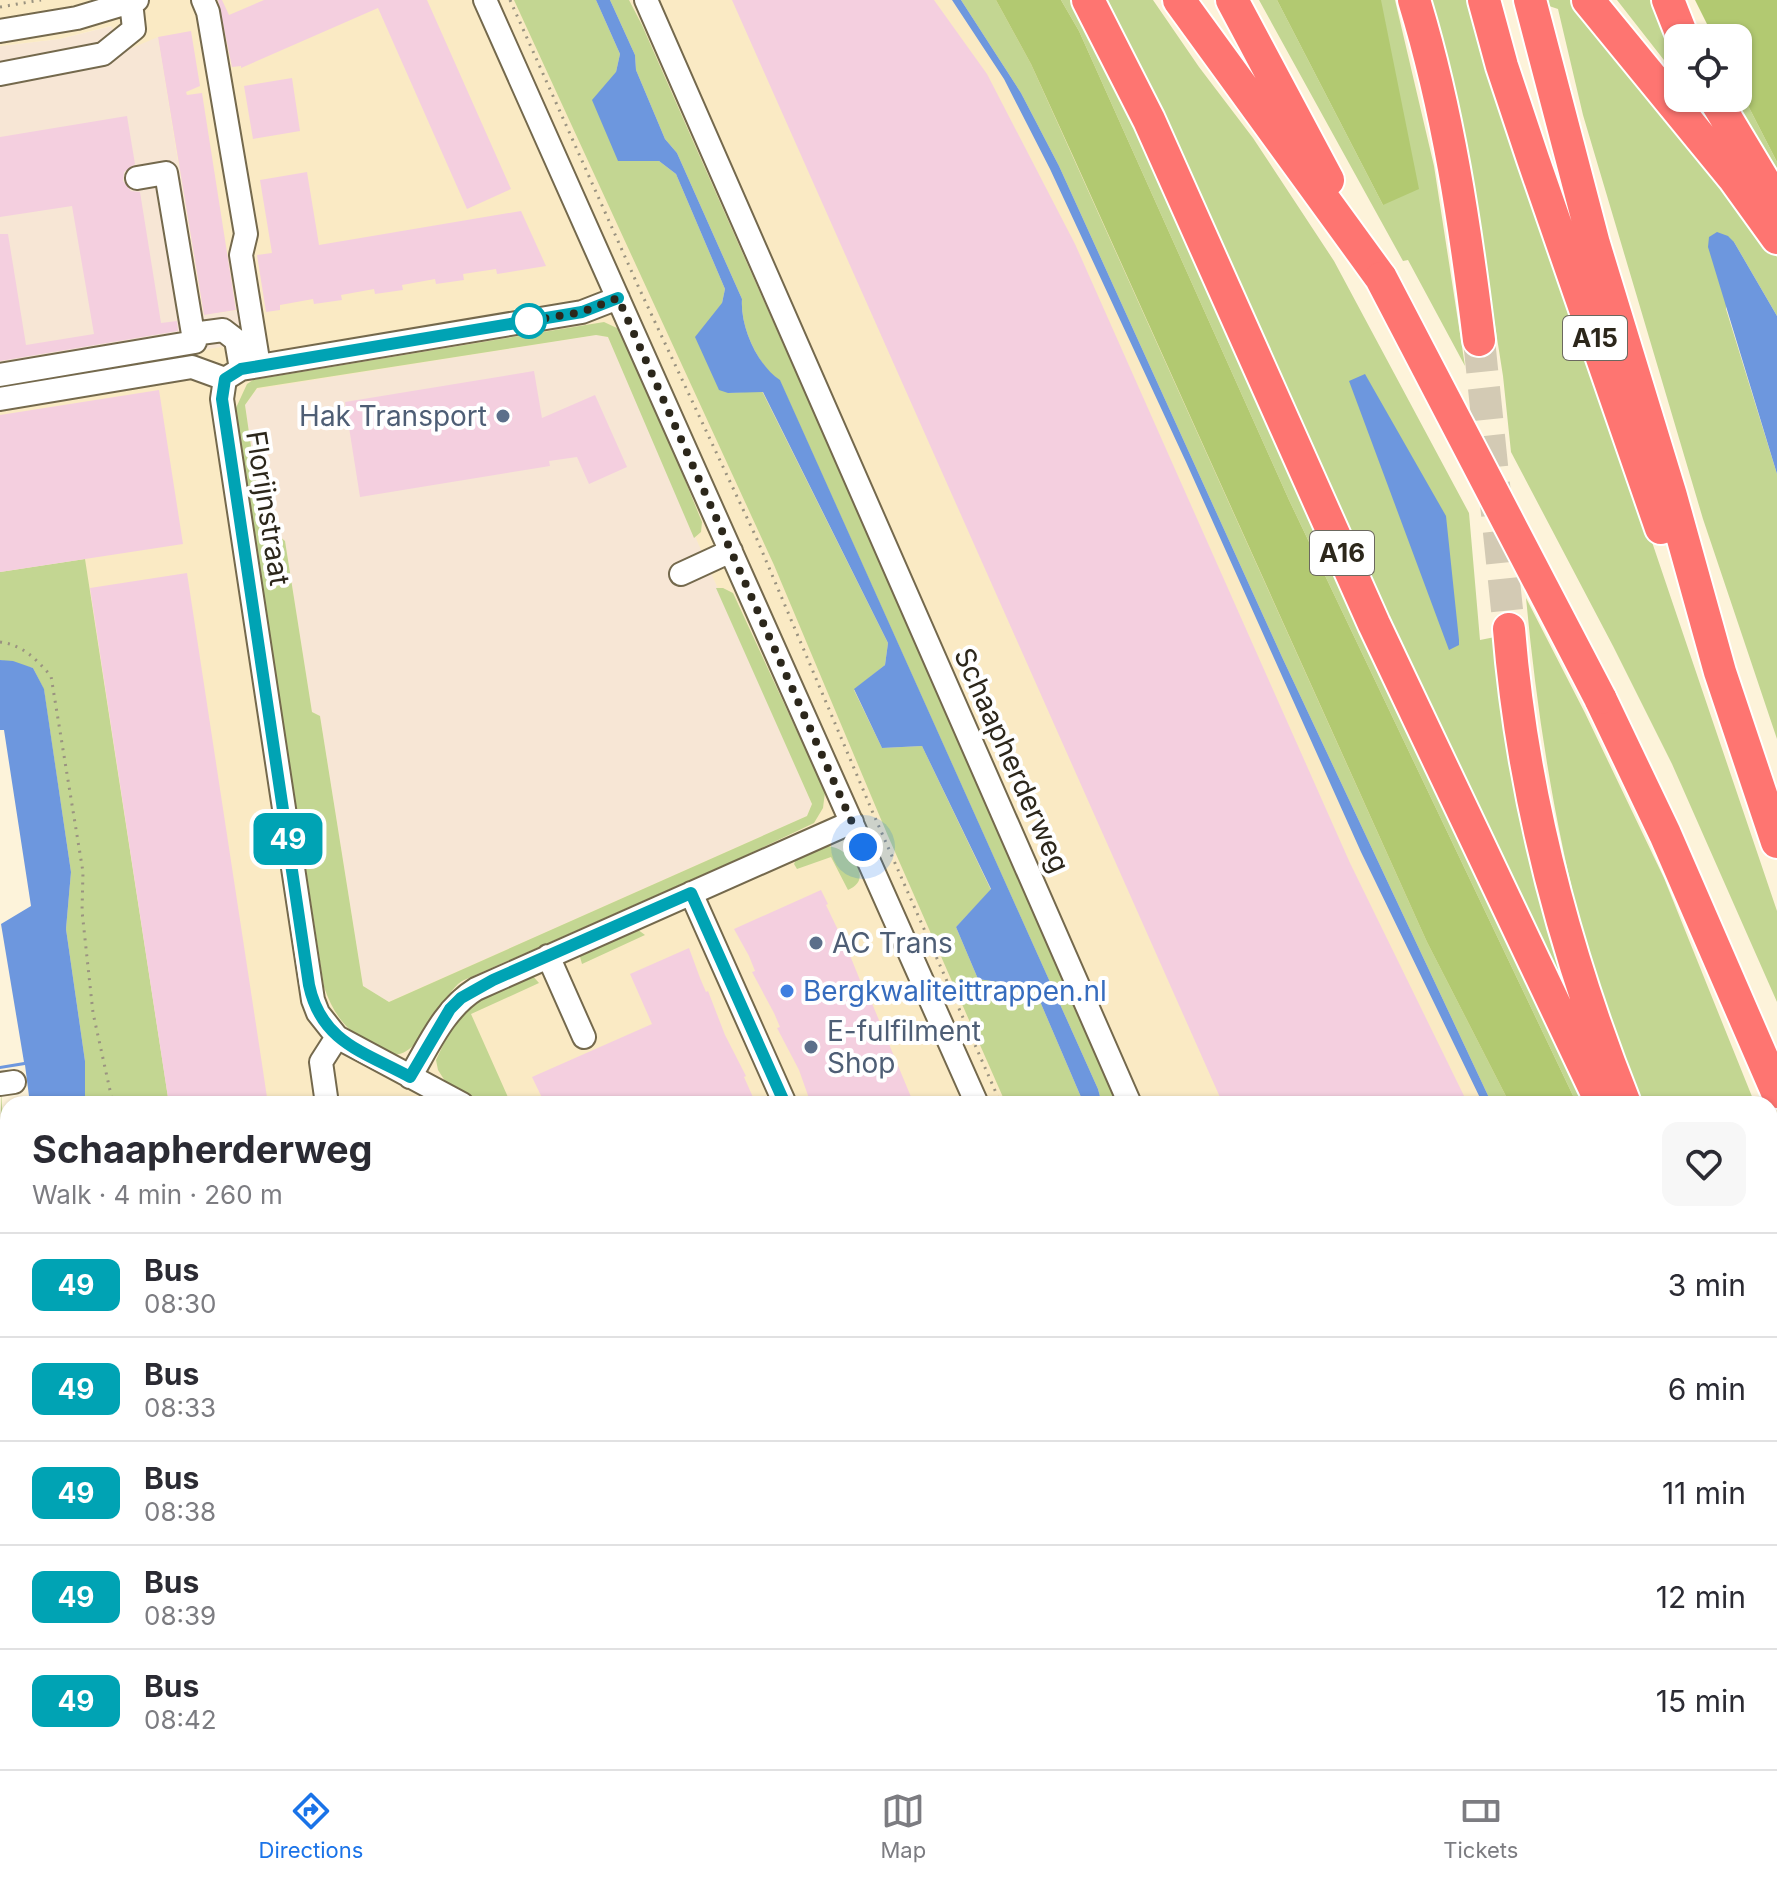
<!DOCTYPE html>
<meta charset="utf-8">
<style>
body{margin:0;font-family:Inter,sans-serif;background:#f7f7f7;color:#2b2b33;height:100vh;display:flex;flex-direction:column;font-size:30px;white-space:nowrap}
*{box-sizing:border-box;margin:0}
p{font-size:26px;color:#7c7c81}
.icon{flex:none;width:44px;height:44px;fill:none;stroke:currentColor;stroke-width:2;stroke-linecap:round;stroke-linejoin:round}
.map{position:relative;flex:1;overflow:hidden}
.details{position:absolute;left:0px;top:1096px;width:1778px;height:674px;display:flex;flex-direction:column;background:#fff;border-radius:24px 24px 0 0;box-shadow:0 2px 6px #0004}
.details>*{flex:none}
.badge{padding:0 16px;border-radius:12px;font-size:28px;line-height:52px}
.controls{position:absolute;left:1664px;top:24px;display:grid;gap:16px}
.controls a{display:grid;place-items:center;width:88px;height:88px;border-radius:16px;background:#fff;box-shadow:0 2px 6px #0004;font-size:40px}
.you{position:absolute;width:40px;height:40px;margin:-20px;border:6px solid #fff;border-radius:50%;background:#1a73e8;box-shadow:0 0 0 12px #1a73e833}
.map>.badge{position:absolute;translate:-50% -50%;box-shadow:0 0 0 4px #fff}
.round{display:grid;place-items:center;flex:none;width:84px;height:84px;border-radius:16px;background:#f7f7f7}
.headline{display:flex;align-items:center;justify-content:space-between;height:136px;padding:0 32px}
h1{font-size:38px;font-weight:700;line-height:60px}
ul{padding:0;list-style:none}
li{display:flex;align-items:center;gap:24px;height:104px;padding:0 32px;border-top:2px solid #e1e1e2}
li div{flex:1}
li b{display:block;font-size:30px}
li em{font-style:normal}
li .badge{min-width:88px;font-weight:700;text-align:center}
.tabs{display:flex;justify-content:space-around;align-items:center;height:112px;border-top:2px solid #e1e1e2;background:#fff;font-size:22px;color:#7c7c81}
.tabs a{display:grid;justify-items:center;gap:4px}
.tabs .current{color:#1a73e8}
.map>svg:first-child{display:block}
</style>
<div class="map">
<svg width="1777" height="1769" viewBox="0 0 1777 1769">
<rect width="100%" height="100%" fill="#fdf3da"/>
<!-- commercial -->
<path fill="#f7e6d5" d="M112,26L115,35L158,37L203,315L240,310L244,333L227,346L0,384V46L59,39Z
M596,335L609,337L812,804L807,816L389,1002L363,986L320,716L312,712L285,541L262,522L245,405L257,388Z"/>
<!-- built -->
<path fill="#faeac4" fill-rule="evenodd" d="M0,0H1013L1548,1104H85V1061L13,661L0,660V384L227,346L244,333L240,310L203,315L158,37L127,50L111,26L59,39L0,46ZM596,335L608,337L812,804L807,816L388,1002L363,986L320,716L312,712L285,541L262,522L245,405L257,389Z
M1770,1655L1777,1670V1769H1581L1578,1762H1770Z
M511,1762H1574L1577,1769H516Z"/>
<!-- green -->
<path fill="#c3d692" d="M514,0H596L620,54L616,72L645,159L659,161L676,174L725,289L722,303L728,393L762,391L888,643L885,665L854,690L882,748L922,746L991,890L956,927L978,979L1012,984L1036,992L1084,1104H1006L888,836L774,565Z
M610,0H629L642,25C800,386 963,744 1122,1104H1102L1098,1089L780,381C757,365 740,326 742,299L677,153L665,139L636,70L635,55Z
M961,0H996L1031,64L1427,942L1510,1104H1492L1282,657L1059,166L1021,93Z
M1061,0H1075L1086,21L1588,1104H1577L1289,500L1079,31Z
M1093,0H1153L1199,67L1253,138L1334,261L1469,513L1480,640L1500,636L1576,1005L1563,1010Z
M1259,0H1277L1383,205L1381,0H1395L1434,166L1465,366L1408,260L1403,261Z
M1432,0H1478L1653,545L1777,911V1002L1672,764L1613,646L1511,452L1503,376L1469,160Z
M1531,0H1578L1777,257V316L1734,242L1726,309L1777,474V739L1703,519L1583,115L1558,9Z
M1617,0H1658L1678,46V78Z
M1738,86L1777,162V179L1734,98H1738Z
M604,322L619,329L627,337L702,522L701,532L694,538L608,337L596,335L257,388L245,405L262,522L285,541L312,712L320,716L363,986L389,1002L807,816L812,804L716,588H723L733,593L825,792L823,808L814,823L738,859L462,981C439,996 420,1060 392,1054C384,1052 376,1047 369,1043C345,1030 333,1013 324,987L235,410L247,384L253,380Z
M85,559L169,1104H85V1061L66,929L71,872L44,690L33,668L0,660V572Z
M1526,598L1585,713L1664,878L1755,1104H1644C1622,1052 1601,999 1586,944C1555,830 1537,715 1526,598Z
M828,846C848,848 876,878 848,890L831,857L797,869L794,864L797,857Z
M637,929L645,935L582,964L580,957L582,951Z
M532,975L539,983L471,1014L511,1104H478L445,1081L438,1070L436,1060L456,1018L472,1002Z
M1,1089L3,1124L8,1127V1246L0,1248Z
M1770,1142L1777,1160V1376L1770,1363Z
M8,1507V1647L0,1597V1508Z
M124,1762H214L216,1769H114L113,1764Z
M511,1762H692L703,1769H516Z"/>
<!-- forest -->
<path fill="#b2c971" d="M996,0H1061L1079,31L1289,500L1577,1104H1510L1427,942L1073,156L1031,64Z
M1277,0H1381L1419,189L1383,205Z
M1695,0H1777V162L1738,86V38H1714Z
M1770,1473L1777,1487V1607L1770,1592Z"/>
<!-- water -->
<path fill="#6d97de" d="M596,0H610L635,55L636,70L665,139L677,153L742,299C740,326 757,365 780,380L1098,1089L1102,1104H1084L1036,992L1012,984L978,979L956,927L991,889L922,746L882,748L854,689L885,665L888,643L763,392L728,393L719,390L695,337L722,303L725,289L676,174L659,161H618L592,100L616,72L620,54Z
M952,0H961L1021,93L1059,166L1282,657L1492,1104H1483L1361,852L1186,462L1050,169L1004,79Z
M1717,232L1728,236L1734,242L1777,316V474L1708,247L1709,237Z
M1365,374L1446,516L1459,640V645L1449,650L1349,381Z
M0,660L13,661L33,668L44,689L71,872L66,929L85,1061V1104H30L25,1065L0,1069V1066L24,1062L1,924L31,906L4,730H0Z
M371,1762H511L516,1769H372Z
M1338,1762H1490L1492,1769H1344Z"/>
<!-- building -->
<path fill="#f4cfdf" d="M218,0H222L229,15L264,0H427L511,189L467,209L378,8L241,68V66L232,67Z
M732,0H934L987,74L1075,244L1350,863L1468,1104H1223Z
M191,31L200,86L186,92L187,95L202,93L236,310L204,315L158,37Z
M292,78L300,131L253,139L244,86Z
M127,116L135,164L124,172L123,181L131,191L140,192L161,323L177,321L178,331L0,361V234H8L26,345L94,334L72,206L0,217V137Z
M307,172L319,245L521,211L546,266L497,274L496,269L463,274L464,280L436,284L435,279L402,285L403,290L375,294L374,289L341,295L342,300L314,304L313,299L280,305V310L266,312L257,255L272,253L260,180Z
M534,371L542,418L595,395L627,467L589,484L577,457L549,461L550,466L360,497L345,402Z
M159,390L183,544L0,572V415Z
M187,573L262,1064L268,1104H169L90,588Z
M821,890L828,904L826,905L849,953L864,990L866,989L914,1104H811L799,1070L777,1028L780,1027L774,1013L752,972L755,971L749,956L734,929Z
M689,948L700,978L706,992L708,991L725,1035L746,1076L744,1077L756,1104H545L532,1077L652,1024L630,974Z"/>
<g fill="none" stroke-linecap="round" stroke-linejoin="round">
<!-- highway-tunnel -->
<path stroke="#d3cab4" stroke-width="32" stroke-dasharray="32 16" stroke-linecap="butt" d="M1479,340L1509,629"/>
<defs>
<path id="minor" d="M203,0L208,12L246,234L241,255L259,366
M485,0L977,1104
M646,0L1130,1104
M0,31L77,18L137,0
M0,74L103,54L134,29L131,2
M137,178L166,173L193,334
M0,375L195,342L193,334L223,330L236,340L241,369
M0,399L192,367L225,379
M681,574L731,551
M691,893L785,1104
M548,956L584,1037
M410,1077C429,1045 444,1009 476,989L852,822
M0,1084L14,1082
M327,1104L321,1062L337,1037
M462,1104L337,1037L318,1013L313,1000L222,399L225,379L241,369L582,312L618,298
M0,1641L8,1693
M777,1762L788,1769
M1268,1762L1271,1769
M1536,1762L1539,1769
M1608,1762L1612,1769
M1729,1762L1731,1769
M23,1765L40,1762
M718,1769L722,1762
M997,1769L1013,1762"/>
<path id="highway" d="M1088,0L1149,120L1374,624L1602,1104
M1179,0L1381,278
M1232,0L1328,180
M1414,0C1448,111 1465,225 1479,340
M1484,0L1502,66L1533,159L1661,528
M1530,0L1594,244L1671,496L1720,672L1777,842
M1588,0L1733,177L1777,238
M1668,0L1683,38
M1714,98L1777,203
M1509,629C1522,792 1565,953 1625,1104
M1600,698L1665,834L1777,1092
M1770,1390L1777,1403"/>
</defs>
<!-- minor casing -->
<use href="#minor" stroke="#74694d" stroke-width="26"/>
<!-- highway casing -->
<use href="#highway" stroke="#fff" stroke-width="36"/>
<!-- path -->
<path stroke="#9a9380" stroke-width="3" stroke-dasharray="2 6" stroke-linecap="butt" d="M510,0L639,288L756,537L873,813L1001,1104
M0,7L41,0
M0,642C23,645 36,659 51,676L83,872L82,911L93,1013L113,1104
M0,1603L8,1605
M1294,1762L1297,1769
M746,1769L750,1762"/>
<!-- minor -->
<use href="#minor" stroke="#fff" stroke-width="22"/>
<!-- highway -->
<use href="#highway" stroke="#fe7571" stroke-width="32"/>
<defs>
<path id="highway-bridge" d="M1381,278L1600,698"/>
</defs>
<!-- highway-bridge casing -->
<use href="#highway-bridge" stroke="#fff" stroke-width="36" stroke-linecap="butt"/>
<!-- highway-bridge -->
<use href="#highway-bridge" stroke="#fe7571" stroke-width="32"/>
</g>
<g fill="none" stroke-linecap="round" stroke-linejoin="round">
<defs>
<path id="line" d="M618,298L582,312L241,369L225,379L222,399L309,985C321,1042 364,1052 410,1077L450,1009L461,998L493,980L691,893L785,1104"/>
</defs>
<!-- line casing -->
<use href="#line" stroke="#fff" stroke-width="18"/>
<!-- line -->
<use href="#line" stroke="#00a3b4" stroke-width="12"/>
<!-- walk -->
<path stroke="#2c271b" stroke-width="8" stroke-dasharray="0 14.4" d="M529,321L523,322L582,312L618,298L863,847"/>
</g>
<!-- markers -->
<circle fill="#fff" stroke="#00a3b4" stroke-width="4" cx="529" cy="321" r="16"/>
<g fill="#5c6f8a" stroke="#fff" stroke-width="3">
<circle cx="503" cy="416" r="8"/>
<circle cx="816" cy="943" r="8"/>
<circle cx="811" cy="1047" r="8"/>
</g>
<circle fill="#3f7fe0" stroke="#fff" stroke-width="3" cx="787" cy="991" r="8"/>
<g text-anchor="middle" stroke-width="8" stroke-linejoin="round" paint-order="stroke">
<!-- shield labels -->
<g fill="#fff" stroke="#6b685f" stroke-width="2">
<rect x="1563" y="316" width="64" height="44" rx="6"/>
<rect x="1310" y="531" width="64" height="44" rx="6"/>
</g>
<g font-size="26" font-weight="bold" fill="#2c271b">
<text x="1595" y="347">A15</text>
<text x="1342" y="562">A16</text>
</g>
<!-- service labels -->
<g font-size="28" fill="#4e5e75" stroke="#fff" text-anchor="start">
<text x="487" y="426" text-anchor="end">Hak Transport</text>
<text x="832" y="953">AC Trans</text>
<text x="827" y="1041">E-fulfilment<tspan x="827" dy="32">Shop</tspan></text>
</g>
<!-- street labels -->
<g font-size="28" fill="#2c271b" stroke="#fff">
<text transform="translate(268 508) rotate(81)" y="10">Florijnstraat</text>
<text transform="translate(1012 760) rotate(66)" y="10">Schaapherderweg</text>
</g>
<!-- shop labels -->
<g font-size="28" fill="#366cbe" stroke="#fff" text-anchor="start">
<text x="803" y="1001">Bergkwaliteittrappen.nl</text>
</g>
</g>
</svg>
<div class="controls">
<a><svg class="icon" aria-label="locate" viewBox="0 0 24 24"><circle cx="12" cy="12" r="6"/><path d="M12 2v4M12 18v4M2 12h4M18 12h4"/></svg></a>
</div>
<div class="you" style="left:863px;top:847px"></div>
<b class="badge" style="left:288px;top:839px;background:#00a3b4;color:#fff">49</b>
<section class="details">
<div class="headline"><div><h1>Schaapherderweg</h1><p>Walk · 4 min · 260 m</p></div><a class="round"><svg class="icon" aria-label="heart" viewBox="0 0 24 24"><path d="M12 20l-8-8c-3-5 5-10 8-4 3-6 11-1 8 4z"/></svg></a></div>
<ul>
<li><span class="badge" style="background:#00a3b4;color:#fff">49</span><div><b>Bus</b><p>08:30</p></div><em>3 min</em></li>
<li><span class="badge" style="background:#00a3b4;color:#fff">49</span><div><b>Bus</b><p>08:33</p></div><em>6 min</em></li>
<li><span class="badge" style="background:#00a3b4;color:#fff">49</span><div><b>Bus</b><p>08:38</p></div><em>11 min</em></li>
<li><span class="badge" style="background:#00a3b4;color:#fff">49</span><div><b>Bus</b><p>08:39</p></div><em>12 min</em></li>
<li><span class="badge" style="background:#00a3b4;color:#fff">49</span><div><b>Bus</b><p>08:42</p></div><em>15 min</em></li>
</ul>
</section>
</div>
<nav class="tabs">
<a class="current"><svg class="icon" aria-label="directions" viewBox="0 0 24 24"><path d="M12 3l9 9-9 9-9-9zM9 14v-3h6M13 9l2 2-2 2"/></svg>Directions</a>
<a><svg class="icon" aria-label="map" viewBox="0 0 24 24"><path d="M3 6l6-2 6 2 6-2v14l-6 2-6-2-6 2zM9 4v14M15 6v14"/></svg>Map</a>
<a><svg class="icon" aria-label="tickets" viewBox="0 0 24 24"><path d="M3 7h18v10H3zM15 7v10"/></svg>Tickets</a>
</nav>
